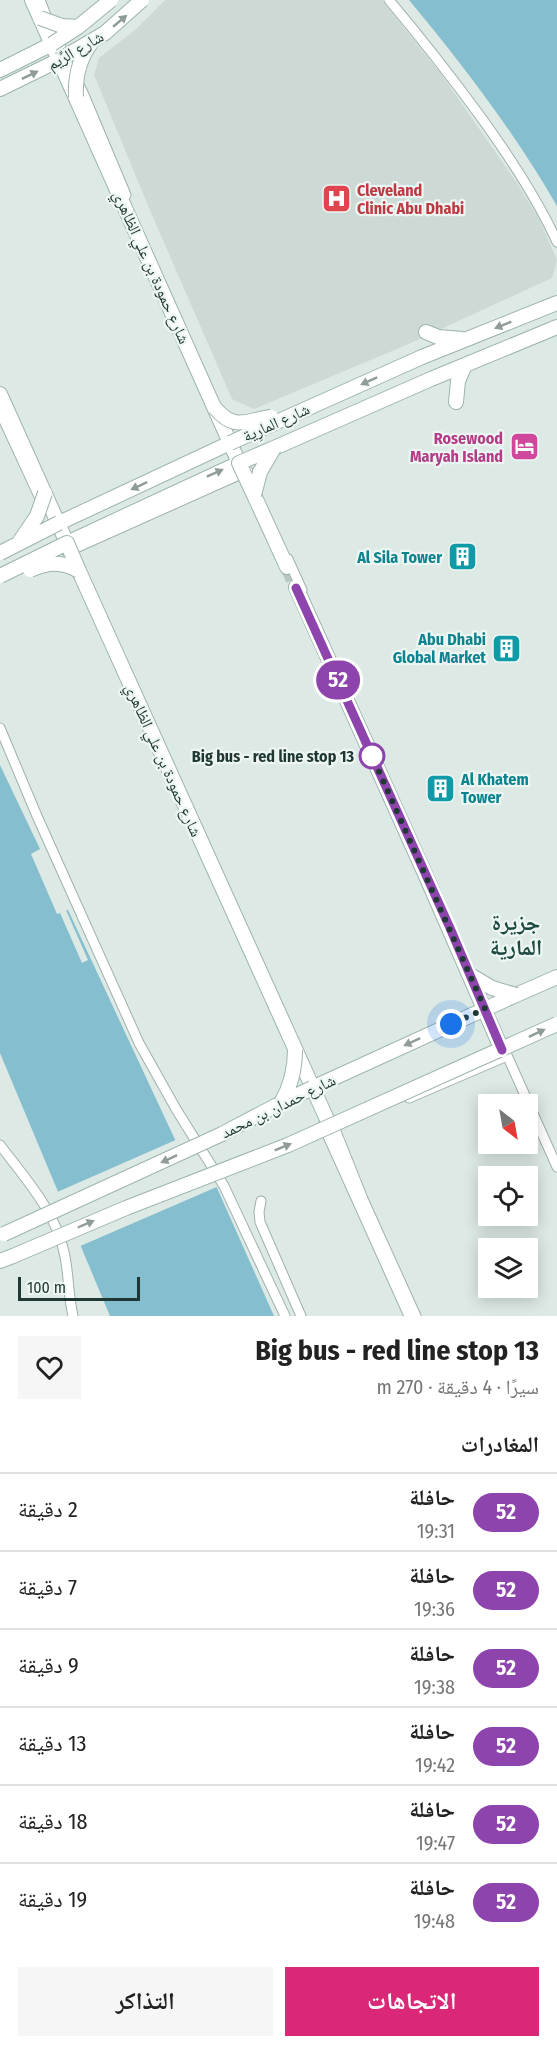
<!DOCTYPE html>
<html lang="ar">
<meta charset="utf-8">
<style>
body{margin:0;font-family:"Fira Sans Condensed","Noto Naskh Arabic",sans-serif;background:#f6f6f6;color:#222;direction:rtl;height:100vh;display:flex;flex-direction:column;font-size:22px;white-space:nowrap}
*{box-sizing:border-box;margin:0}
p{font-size:20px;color:#767676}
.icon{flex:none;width:33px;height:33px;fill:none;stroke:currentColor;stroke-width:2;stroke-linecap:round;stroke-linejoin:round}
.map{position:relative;height:1316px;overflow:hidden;direction:ltr}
.panel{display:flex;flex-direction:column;background:#fff;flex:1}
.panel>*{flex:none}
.badge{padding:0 12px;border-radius:20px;font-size:21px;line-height:39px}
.needle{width:39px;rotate:149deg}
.fabs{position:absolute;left:478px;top:1094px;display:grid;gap:12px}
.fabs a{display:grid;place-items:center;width:60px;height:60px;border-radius:0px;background:#fff;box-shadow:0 3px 15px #0003;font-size:30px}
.scale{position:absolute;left:18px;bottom:15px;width:122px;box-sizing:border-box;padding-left:6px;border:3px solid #1f3833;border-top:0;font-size:16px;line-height:21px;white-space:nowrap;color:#1f3833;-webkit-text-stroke:4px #edf6f2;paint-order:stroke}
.you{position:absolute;width:30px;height:30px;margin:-15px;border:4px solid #fff;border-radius:50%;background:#1a73e8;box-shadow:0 0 0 9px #1a73e833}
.map>.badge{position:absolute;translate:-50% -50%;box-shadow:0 0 0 3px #fff}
h2{padding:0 18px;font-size:22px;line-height:54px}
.round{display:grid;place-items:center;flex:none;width:63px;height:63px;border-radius:0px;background:#f6f6f6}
.headline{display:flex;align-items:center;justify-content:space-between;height:102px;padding:0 18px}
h1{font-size:28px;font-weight:700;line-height:45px}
.primary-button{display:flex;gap:12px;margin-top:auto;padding:12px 18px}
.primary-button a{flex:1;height:69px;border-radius:0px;background:#db2777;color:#fff;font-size:24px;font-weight:700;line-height:69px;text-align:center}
.primary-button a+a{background:#f6f6f6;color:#222}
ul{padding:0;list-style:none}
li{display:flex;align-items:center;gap:18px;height:78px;padding:0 18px;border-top:2px solid #e0e0e0}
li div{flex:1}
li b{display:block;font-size:22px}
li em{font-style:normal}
li .badge{min-width:66px;font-weight:700;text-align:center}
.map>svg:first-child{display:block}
</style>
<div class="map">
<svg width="557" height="1316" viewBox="0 0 557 1316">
<rect width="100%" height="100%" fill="#dde9e5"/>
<!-- built -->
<path fill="#ccd9d4" d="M165,0H382L441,74L517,183L539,219L557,260L552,278L404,346L254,409L232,399L152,215L94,75L99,58L135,30Z"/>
<!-- water -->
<path fill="#85bece" d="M409,0H557V206C515,133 463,65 409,0Z
M0,765L40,849L31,854L57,914L68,910L192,1176L209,1170L274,1316H110L0,1053Z"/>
<!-- pier -->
<path fill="#dde9e5" d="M66,910L88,960L82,963L60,913Z
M178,1139L194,1173L208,1168L219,1186L78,1247L55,1193Z"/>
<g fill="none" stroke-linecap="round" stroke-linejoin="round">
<!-- secondary-tunnel -->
<path stroke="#b7c6c1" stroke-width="14" stroke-dasharray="14 7" stroke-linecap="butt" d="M287,567L296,587"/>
<defs>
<path id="street" d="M40,0L49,23
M389,0C422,39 453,79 483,120C511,159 537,198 557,242
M55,35L84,95L126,195
M0,412L43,505
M67,552L248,471
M288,559L302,590
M0,728L37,816L139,1043L176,1109L224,1186L285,1316
M502,1044L557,1167
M409,1098L507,1056
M323,1125L409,1316
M335,1129L363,1199L416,1316
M0,1145C25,1178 55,1211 64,1252C69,1273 68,1295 73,1316
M261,1201L259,1212L260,1222L301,1316"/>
<path id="secondary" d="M0,70L52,44
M0,89L59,60
M426,332L438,337L462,339
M422,357L557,303
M0,394L67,543L239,463L32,0
M456,402L458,381L465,365
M274,448L431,379L557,327
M254,495L287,567
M59,523L230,443
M79,571L330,1126
M296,587L425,874L502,1050
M516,995L557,977
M312,1088L485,1009
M222,1134L281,1103
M0,1261L13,1256"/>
</defs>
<!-- street casing -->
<use href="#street" stroke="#a0b0ac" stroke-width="11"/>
<!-- secondary casing -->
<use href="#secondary" stroke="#9db4ad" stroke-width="16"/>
<!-- street -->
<use href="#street" stroke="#fff" stroke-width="9"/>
<!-- secondary -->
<use href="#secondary" stroke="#fff" stroke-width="14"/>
<defs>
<path id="secondary-bridge" d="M40,18L62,26L78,27
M52,44L78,27L111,0
M59,60L105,33L142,0
M76,97C75,78 79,59 91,43
M215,408C235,432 246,420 271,417
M230,443L422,357
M254,495L239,463L274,448
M254,495L260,472L274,448
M20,541L37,516L45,493
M0,553L59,523
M30,570C48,562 62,561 79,571
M0,576L67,543L79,571
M470,975L492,988L516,995
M485,1009L516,995
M281,1103C291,1086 295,1070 295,1050
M281,1103L312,1088
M4,1234L222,1134
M13,1256L126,1208L288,1145L557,1024"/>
</defs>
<!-- secondary-bridge casing -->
<use href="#secondary-bridge" stroke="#9db4ad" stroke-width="16" stroke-linecap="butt"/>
<!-- secondary-bridge -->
<use href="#secondary-bridge" stroke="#fff" stroke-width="14"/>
</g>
<!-- one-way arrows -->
<defs><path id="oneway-solid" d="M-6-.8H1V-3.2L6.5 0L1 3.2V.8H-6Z" transform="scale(1.5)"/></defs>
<g fill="#8f9c99">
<use href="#oneway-solid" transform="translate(120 21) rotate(-40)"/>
<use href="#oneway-solid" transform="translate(30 75) rotate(-26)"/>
<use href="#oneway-solid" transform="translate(503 325) rotate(158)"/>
<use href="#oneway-solid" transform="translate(369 381) rotate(156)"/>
<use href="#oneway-solid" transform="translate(215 473) rotate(-24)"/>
<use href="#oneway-solid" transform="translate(139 486) rotate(155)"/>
<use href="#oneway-solid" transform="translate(537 1033) rotate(-25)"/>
<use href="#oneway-solid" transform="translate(412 1042) rotate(155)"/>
<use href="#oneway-solid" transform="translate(283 1147) rotate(-22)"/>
<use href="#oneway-solid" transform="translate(169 1159) rotate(155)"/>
<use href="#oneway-solid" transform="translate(86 1224) rotate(-23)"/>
</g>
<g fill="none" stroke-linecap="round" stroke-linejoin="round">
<defs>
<path id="line" d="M296,588L450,928L502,1050"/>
</defs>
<!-- line casing -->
<use href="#line" stroke="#fff" stroke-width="14"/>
<!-- line -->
<use href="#line" stroke="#8e44ad" stroke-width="9"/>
<!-- walk -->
<path stroke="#1f3833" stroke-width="6" stroke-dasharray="0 10.8" d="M372,756L369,749L485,1009L451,1024"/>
</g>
<!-- icons -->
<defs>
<symbol id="hospital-square" viewBox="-11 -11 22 22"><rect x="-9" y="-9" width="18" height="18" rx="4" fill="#e0444e" stroke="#edf6f2"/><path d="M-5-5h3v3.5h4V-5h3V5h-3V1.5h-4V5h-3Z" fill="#fff"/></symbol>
<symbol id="hotel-square" viewBox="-11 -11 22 22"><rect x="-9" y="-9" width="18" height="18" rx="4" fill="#d1479c" stroke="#edf6f2"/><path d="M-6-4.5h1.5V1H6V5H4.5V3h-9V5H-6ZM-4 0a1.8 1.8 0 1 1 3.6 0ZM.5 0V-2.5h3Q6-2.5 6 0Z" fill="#fff"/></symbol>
<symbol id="building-square" viewBox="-11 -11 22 22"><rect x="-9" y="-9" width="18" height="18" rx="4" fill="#0f9aa8" stroke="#edf6f2"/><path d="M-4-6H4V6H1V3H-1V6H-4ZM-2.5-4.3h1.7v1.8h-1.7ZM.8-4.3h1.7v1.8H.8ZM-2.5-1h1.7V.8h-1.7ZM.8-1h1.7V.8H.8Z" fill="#fff"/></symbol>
</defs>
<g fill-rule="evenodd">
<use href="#hospital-square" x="320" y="182" width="33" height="33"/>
<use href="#hotel-square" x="508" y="430" width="33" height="33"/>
<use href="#building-square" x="446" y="540" width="33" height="33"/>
<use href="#building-square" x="490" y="632" width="33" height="33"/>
<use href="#building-square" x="424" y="772" width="33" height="33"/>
</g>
<!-- markers -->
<circle fill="#fff" stroke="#8e44ad" stroke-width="3" cx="372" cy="756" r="12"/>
<g text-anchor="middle" stroke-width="4.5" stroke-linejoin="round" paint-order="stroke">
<!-- street labels -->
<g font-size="16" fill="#1f3833" stroke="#edf6f2">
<text transform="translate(75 50) rotate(-30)" y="6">شارع الرِّيم</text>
<text transform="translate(152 267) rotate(66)" y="6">شارع حمودة بن علي الظاهري</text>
<text transform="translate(276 422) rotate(-24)" y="6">شارع المارِية</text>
<text transform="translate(164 760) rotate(66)" y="6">شارع حمودة بن علي الظاهري</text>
<text transform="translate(278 1106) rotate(-26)" y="6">شارع حمدان بن محمد</text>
</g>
<!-- health labels -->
<g font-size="16" font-weight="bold" fill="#be3a42" stroke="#edf6f2" text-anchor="start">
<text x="357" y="196">Cleveland<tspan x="357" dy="18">Clinic Abu Dhabi</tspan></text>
</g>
<!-- hotel labels -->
<g font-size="16" font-weight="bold" fill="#b23c85" stroke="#edf6f2" text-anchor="end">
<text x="503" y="444">Rosewood<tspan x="503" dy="18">Maryah Island</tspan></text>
</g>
<!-- culture labels -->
<g font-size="16" font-weight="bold" fill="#0d838f" stroke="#edf6f2" text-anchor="end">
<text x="442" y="563">Al Sila Tower</text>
<text x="486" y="645">Abu Dhabi<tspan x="486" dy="18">Global Market</tspan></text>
<text x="461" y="785" text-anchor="start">Al Khatem<tspan x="461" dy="18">Tower</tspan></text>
</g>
<!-- stop labels -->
<g font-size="16" font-weight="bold" fill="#1f3833" stroke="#edf6f2" text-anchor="end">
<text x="354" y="762">Big bus - red line stop 13</text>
</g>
<!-- district labels -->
<g font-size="22" font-weight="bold" fill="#1c4941" stroke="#edf6f2">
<text x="516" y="930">جزيرة<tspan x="516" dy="25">المارية</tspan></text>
</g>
</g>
</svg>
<div class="fabs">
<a><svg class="needle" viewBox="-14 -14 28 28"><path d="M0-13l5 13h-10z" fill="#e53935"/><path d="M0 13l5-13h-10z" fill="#767676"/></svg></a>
<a><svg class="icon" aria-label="locate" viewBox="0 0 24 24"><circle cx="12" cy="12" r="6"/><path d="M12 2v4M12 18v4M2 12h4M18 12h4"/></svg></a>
<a><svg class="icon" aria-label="layers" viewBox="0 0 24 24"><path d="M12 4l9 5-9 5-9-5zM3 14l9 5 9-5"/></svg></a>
</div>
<div class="scale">100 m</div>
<div class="you" style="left:451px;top:1024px"></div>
<b class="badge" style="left:338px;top:680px;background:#8e44ad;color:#fff">52</b>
</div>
<section class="panel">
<div class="headline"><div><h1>Big bus - red line stop 13</h1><p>سيرًا · 4 دقيقة · 270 m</p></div><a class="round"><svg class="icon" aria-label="heart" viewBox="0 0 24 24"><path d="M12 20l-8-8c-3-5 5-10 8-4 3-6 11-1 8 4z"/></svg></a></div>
<h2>المغادرات</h2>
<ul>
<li><span class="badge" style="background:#8e44ad;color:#fff">52</span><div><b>حافلة</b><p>19:31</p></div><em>2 دقيقة</em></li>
<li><span class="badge" style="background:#8e44ad;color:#fff">52</span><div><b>حافلة</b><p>19:36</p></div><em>7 دقيقة</em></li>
<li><span class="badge" style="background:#8e44ad;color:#fff">52</span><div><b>حافلة</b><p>19:38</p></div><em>9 دقيقة</em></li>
<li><span class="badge" style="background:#8e44ad;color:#fff">52</span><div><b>حافلة</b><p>19:42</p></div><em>13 دقيقة</em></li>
<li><span class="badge" style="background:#8e44ad;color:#fff">52</span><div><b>حافلة</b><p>19:47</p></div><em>18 دقيقة</em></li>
<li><span class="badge" style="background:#8e44ad;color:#fff">52</span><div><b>حافلة</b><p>19:48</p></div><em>19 دقيقة</em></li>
</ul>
<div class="primary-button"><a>الاتجاهات</a><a>التذاكر</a></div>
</section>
